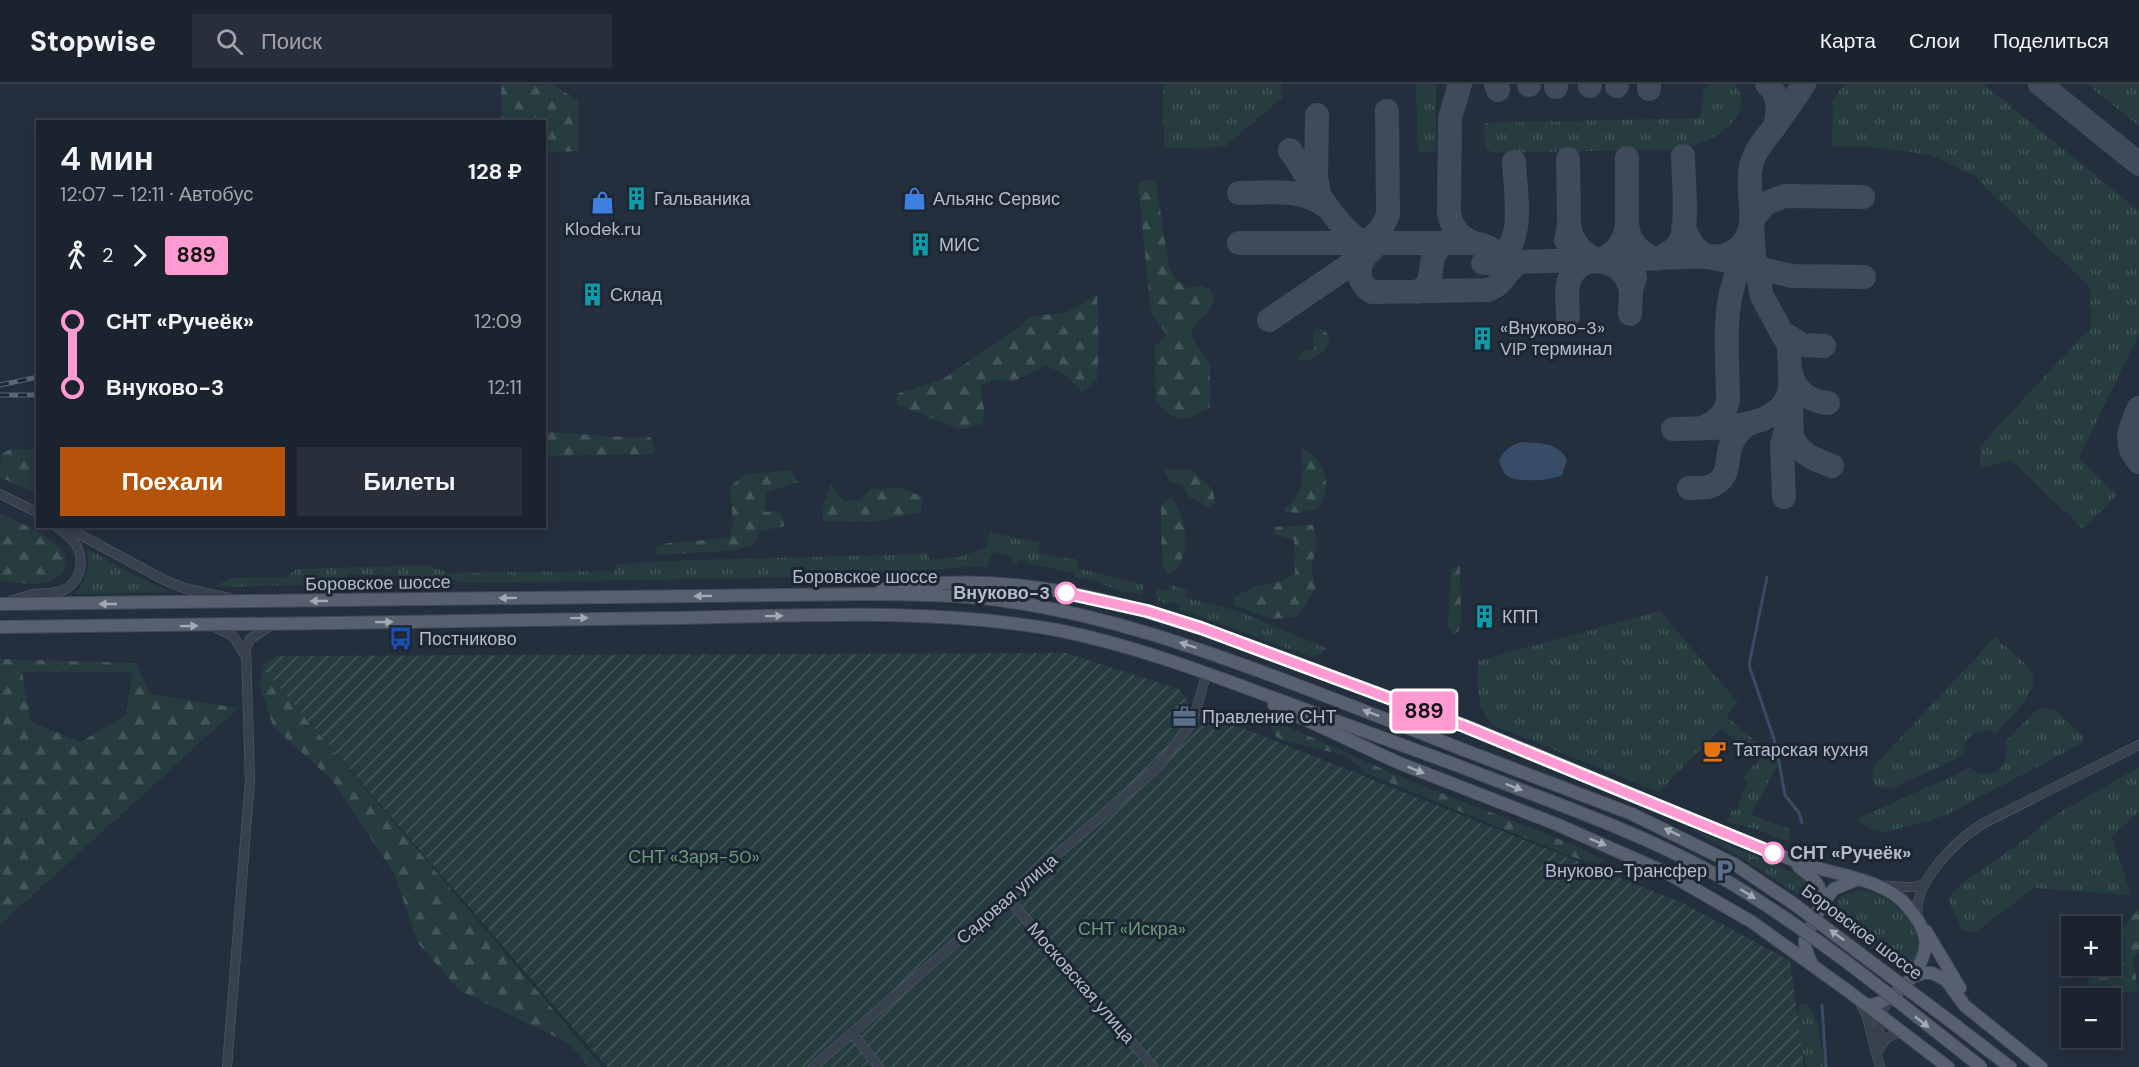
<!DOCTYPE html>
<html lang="ru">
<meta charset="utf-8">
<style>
body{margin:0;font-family:"DM Sans",sans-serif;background:#282f3a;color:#f1f3f6;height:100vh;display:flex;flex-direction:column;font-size:22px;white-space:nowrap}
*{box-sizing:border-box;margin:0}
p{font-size:20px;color:#a0a4aa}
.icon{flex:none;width:33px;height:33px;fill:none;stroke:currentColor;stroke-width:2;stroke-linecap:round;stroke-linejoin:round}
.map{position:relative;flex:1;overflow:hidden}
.panel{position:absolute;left:36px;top:36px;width:510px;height:408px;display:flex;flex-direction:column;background:#1b232e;border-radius:0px;box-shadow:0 3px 15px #0003,0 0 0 2px #39404a}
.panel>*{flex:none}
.badge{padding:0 12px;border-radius:4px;font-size:21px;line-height:39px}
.buttons{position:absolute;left:2061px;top:832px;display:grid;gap:12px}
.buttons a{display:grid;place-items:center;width:60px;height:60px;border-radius:0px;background:#1b232e;box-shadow:0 3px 15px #0003,0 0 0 2px #39404a;font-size:30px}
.map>.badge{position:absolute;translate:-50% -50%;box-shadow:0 0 0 3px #fff}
.legs{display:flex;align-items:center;gap:9px;height:66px;padding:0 24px;font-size:20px}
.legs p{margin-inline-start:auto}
.headline{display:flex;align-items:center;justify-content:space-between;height:102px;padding:0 24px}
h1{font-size:33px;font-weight:600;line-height:45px}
.cta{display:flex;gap:12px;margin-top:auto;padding:12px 24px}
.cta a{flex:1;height:69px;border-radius:0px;background:#b45309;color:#fff;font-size:24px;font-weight:600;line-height:69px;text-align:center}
.cta a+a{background:#282f3a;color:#f1f3f6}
ul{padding:0 24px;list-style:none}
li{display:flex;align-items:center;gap:21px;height:66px;font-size:22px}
li i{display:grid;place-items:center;width:9px;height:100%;margin:0 8px;background:currentColor}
li i::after{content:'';width:15px;height:15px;margin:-8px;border:4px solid;border-radius:50%;background:#1b232e}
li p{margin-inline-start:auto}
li:first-child i{background:linear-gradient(#0000 50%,currentColor 0)}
li:last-child i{background:linear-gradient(currentColor 50%,#0000 0)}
header{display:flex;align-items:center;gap:36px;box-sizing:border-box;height:84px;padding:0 30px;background:#1b232e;border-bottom:2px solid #39404a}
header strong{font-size:28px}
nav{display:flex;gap:33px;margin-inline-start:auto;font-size:21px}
.search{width:420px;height:54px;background:#282f3a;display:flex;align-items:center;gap:15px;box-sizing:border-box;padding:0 21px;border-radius:0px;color:#a0a4aa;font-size:22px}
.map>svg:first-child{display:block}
</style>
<header>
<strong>Stopwise</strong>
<div class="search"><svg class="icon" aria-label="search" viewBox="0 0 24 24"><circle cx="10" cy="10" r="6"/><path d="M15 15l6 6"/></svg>Поиск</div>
<nav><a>Карта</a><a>Слои</a><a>Поделиться</a></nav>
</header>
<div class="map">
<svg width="2139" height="983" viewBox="0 0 2139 983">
<defs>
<pattern id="grass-tufts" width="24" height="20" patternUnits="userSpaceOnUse" patternTransform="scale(1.5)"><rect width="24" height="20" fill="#263c3f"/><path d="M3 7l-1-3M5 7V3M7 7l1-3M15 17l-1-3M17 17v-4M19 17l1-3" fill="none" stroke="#435659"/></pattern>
<pattern id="forest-firs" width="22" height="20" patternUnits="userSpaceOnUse" patternTransform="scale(1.5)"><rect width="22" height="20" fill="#263c3f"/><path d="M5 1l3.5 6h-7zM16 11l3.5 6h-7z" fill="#435659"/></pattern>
<pattern id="garden-furrows" width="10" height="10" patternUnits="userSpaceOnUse" patternTransform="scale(1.5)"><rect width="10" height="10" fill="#263c3f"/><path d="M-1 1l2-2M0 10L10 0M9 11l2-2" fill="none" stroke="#435659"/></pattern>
</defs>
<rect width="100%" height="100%" fill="#242f3e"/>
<!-- grass -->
<path fill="url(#grass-tufts)" d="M1163,0H1281L1282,14L1225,63L1164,64Z
M1416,0H1436V67L1418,68Z
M1711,0H1734C1740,5 1742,14 1741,21C1736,47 1705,58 1683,65L1492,69L1485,62L1484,39L1700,34L1704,6Z
M1844,0H1983L2139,127V250L2079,373L2117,411L2083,445L2011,376L1980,384V362L2091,243L2090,204L1973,91L1931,71L1865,62L1832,63L1833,16Z
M2087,0H2139V42Z
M990,448L1040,459L1038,469L1078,476L1077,484L1144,501L1142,511L1116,506L1099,498L1074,493V489L1027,479V477L1018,476V479H1013L1012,472L992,468L987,483H967L857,492L464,499L449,495H409L406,492L347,490L346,500L215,503L230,494L285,493L297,485L428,481L448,489L615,487L617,480L695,476L927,470L930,476L959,473L985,464Z
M87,464L124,486L170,508L75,510C87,494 90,484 87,464Z
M1170,501L1187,506L1185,513L1237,527L1326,564L1320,571L1312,573L1179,525V521L1170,518L1168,521L1158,516L1155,508L1158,505L1168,507Z
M1660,527L1738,618L1726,632L1779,678L1751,731L1790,745L1789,758L1756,745L1727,738L1732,726L1737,727L1747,697L1743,693L1760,675L1722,645L1719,646L1659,708L1495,642C1474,627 1479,600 1478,577Z
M1995,553C2006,564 2021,574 2030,586C2044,606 2008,635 1996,649C1978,642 1963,652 1964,671L1893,704C1876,709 1866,695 1876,680Z
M2047,624L2055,626L2081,650L2084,654L2082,659L1948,730L1924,738L1885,748L1871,745L1857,735L1970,684C1989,700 2014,681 2005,658L2035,627Z
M2139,683V728L2112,753L2131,811L2034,804L1976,848L1963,847L1948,815L1961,800L2023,757L2057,730Z
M1693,745L1806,794L1799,811L1735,770L1692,746Z
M1857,806C1885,806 1925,838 1917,870C1915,877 1908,883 1903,889L1826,830L1841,812Z
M1808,920L1818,940L1821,962L1827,983H1807L1795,941L1800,921Z"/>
<!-- forest -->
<path fill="url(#forest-firs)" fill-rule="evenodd" d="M501,0H551L578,16V67L545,68L544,38L502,37Z
M1148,95L1156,98L1169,184L1175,195L1187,204L1201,202L1209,205L1215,214C1210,234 1195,233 1191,250L1210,281V323C1186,338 1176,340 1156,318L1155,262L1167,251L1151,229L1138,99Z
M1097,210L1099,264L1097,296L1082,308L1061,288L1046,282L1012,298L994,295L980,302L984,325L983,340L960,345L898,321L896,315L899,309L943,295L1015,246L1029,233L1068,228Z
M1317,245C1324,245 1327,248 1330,255C1324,270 1317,276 1300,277L1298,273L1302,268L1314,265L1313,250Z
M545,348L638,354L650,353L655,364L653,370L545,372Z
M1302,363C1325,378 1334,400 1318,425L1299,429L1286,428L1284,424C1307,410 1302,386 1302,363Z
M37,365V410L0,393L1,370L9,366Z
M1164,385L1192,386L1213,406L1215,419L1208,424L1189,413L1182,400L1170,398Z
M791,386L798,398L767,408L764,428L774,427L782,430L784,442L761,447L752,461L736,466L658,471L656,464L668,459L729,454L733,441L730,403L743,391Z
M831,400L843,417L860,416L871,405L902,404L922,413L921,428L875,438L823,437L822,425Z
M1170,413C1187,432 1195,475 1169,490L1162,481L1161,423Z
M0,429C17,438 39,446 53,458C62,465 69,474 64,485C54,507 19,498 0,497Z
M1313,441L1317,461L1311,484L1316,505L1303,525L1296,533L1273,535L1235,521L1234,513L1256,502L1283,497L1295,490L1294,456L1274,450L1275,443Z
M1460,482L1461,537L1458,548L1453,550L1448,541L1451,484Z
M0,575L136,579L150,610L238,624L0,841ZM22,588H133L126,631L81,658L31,638Z
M263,584L602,983H589L568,959L459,906L418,859L394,789L332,696L273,642L260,601Z
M1270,638H1277L1403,694L1577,762L1604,776L1598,780L1572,773L1366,689L1347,672L1283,656L1275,652Z
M2139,825V868L2133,874L2138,907L2099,910L2085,904L2097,882H2110L2111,856Z"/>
<!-- garden -->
<path fill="url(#garden-furrows)" d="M1066,569L1179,605L1200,637V634L1203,628L1685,820L1790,877L1804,983H607L261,582L277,572Z"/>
<!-- water -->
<path fill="#394c67" d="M1521,358C1540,360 1557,357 1567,376L1562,391C1552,396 1516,400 1506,391C1503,388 1501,382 1499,378C1503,366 1509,363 1521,358Z"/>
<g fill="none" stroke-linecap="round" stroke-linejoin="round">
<!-- stream -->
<path stroke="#394c67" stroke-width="3" d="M1767,493L1749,581L1776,661L1785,711L1799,729L1802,739
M1822,921L1826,983"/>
<!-- taxiway -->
<path stroke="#3f4a5a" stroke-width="24" d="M1460,0L1450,34L1449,129C1452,145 1460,153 1474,159
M1496,0L1498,6
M1529,0V1
M1649,0V5
M1767,0C1780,12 1779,26 1775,42
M2040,0L2139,80
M1590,2V0
M1617,2V0
M1556,3V0
M1317,31L1316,94L1319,108
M1290,66C1306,90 1338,147 1363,158C1377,152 1383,144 1388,130L1387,27
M1514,78C1515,112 1530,172 1483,179L1724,172C1772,154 1739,107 1754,73C1758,62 1768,52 1775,42C1785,28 1795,14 1804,0
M1239,109C1269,109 1301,103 1327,123
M1627,140C1629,158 1639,170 1657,175C1668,170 1678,165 1682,153C1688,134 1683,94 1683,72
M1569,141C1572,159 1582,169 1598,177C1615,170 1625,159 1627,140V74
M1683,144L1694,163L1705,172L1792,192L1864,193
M1566,156L1569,141L1568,75
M1239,159H1474C1493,162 1497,172 1514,177
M1372,166C1356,177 1355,198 1372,208L1487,206C1503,202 1506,186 1519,178
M1417,208C1443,195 1420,173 1446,159
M1630,230L1631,206L1635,193
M1568,232C1568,220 1565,205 1570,194C1580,172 1608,173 1623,189C1627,193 1629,200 1631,206
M1269,236L1370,167
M1783,249L1802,261L1824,262
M1791,289C1795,308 1810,317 1828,319
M2139,324C2129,344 2123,360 2139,378
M1702,344C1716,338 1724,332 1728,317C1728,283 1724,247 1730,214C1734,193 1742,175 1747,155
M1673,345C1706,344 1787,349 1790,302
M1832,382C1814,375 1799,370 1792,352L1789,262L1762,212L1754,172L1752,139L1756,131L1766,119L1785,112L1863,113
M1689,404C1695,404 1702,404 1708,403C1732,396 1725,377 1731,361C1735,351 1741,345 1749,339
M1784,413L1782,361L1788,339"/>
<defs>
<path id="minor" d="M0,410L38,429
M64,442L164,496L184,504L228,514
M10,517C18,515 25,512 33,510C42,509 52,510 61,507C81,500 87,473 73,457C69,451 61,447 55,442
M213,542L233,552L245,571
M1880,802C1895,800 1914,808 1926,798
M1008,814L1153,983
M1918,834C1911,800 1956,757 1982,740L2139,661
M1860,919L1866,930L1880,983
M853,950L879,983
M1879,964V930L1890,916
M1880,964L1886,954L1898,949L1905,950
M227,983L250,696L246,565L250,555L272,541
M813,983L1159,682L1193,637L1207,588"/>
<path id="major" d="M882,505C901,499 922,500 942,499C1077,492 1209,547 1333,593C1377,609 1422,625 1466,642C1555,677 1643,716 1732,752C1757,762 1781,772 1807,781C1838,791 1886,796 1907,822C1915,831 1923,842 1925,854C1930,881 1893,922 1867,921
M0,520L866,510C919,510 972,511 1025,520C1111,534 1192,562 1273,592C1337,616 1401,641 1464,666
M0,543C224,542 447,536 671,534C799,532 930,523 1057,546C1128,560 1196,585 1263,610C1329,634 1394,658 1459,682
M1274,621L1399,679L1556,740L1667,789L1752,838L1848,907L1948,983
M1798,782C1812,793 1823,800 1821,820
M1926,847L1960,904
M1812,881L1805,863V856L1821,821L1834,805L1856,796
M1911,894L1923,889H1932L1946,896L1965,922L2041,983
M1950,937L2010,983"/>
</defs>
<!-- minor casing -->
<use href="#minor" stroke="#565f6c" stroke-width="10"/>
<!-- major casing -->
<use href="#major" stroke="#414a57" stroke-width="14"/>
<!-- minor -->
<use href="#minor" stroke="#38414e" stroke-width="9"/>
<!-- major -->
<use href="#major" stroke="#56606e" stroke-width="12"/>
<defs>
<path id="rail" d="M0,301L38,293
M0,311H38"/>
</defs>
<!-- rail casing -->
<use href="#rail" stroke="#5a6575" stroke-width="5"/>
<!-- rail -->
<use href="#rail" stroke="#1d2633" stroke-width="3" stroke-dasharray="9" stroke-linecap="butt"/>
<defs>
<path id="major-bridge" d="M1464,666L1632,730L1734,780L1794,820L1950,937
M1459,682C1545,716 1634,745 1715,790C1808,843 1897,917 1981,983"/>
</defs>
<!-- major-bridge casing -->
<use href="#major-bridge" stroke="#414a57" stroke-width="14" stroke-linecap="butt"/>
<!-- major-bridge -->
<use href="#major-bridge" stroke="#56606e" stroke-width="12"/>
</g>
<!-- one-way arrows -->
<defs><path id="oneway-solid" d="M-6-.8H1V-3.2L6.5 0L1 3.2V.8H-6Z" transform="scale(1.5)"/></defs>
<g fill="#a1aab7">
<use href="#oneway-solid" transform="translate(703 512) rotate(179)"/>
<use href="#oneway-solid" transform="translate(508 514) rotate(179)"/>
<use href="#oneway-solid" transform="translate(319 517) rotate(179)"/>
<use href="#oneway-solid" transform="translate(108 520) rotate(180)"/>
<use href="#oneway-solid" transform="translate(774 532) rotate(-1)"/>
<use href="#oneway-solid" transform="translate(579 534) rotate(-1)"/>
<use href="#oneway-solid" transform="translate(384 538) rotate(-1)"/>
<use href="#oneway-solid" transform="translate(189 542) rotate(-1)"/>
<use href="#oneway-solid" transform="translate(1188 561) rotate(-162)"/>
<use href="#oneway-solid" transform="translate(1371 629) rotate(-159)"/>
<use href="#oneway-solid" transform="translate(1416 686) rotate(22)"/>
<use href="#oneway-solid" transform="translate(1514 703) rotate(21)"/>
<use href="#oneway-solid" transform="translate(1672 748) rotate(-154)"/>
<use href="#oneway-solid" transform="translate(1598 758) rotate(22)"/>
<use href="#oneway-solid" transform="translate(1748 810) rotate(32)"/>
<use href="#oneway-solid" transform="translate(1837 851) rotate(-144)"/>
<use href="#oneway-solid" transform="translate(1922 938) rotate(38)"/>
</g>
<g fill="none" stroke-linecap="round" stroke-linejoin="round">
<defs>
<path id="line-1" d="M1066,509L1147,527L1201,544L1464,642L1773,769"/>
</defs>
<!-- line-1 casing -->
<use href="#line-1" stroke="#fff" stroke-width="14"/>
<!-- line-1 -->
<use href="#line-1" stroke="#ff9ad2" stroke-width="9"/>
</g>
<!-- icons -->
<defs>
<symbol id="building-bare" viewBox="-9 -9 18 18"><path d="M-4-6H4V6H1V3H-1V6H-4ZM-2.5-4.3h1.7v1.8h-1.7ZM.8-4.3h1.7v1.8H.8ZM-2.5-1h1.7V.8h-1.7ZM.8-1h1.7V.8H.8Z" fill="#0f9aa8" stroke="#1d2633" stroke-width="2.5" paint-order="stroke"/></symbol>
<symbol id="shop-bare" viewBox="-9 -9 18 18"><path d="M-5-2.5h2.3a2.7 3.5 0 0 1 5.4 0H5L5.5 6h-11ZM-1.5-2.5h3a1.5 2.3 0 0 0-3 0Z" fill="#3f7fe0" stroke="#1d2633" stroke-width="2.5" paint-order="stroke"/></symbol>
<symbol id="bus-bare" viewBox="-9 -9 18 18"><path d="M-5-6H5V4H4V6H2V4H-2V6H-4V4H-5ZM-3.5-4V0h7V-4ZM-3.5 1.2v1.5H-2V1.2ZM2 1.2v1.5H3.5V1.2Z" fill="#1a4fb4" stroke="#1d2633" stroke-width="2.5" paint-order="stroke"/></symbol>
<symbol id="office-bare" viewBox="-9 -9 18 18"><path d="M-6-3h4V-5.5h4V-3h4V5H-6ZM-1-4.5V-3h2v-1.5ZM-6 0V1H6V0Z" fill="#5c6f8a" stroke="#1d2633" stroke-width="2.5" paint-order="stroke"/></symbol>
<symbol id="cafe-bare" viewBox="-9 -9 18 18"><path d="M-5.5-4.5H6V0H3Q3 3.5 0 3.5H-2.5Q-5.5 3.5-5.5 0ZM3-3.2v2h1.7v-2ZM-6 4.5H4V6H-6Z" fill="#e8710a" stroke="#1d2633" stroke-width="2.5" paint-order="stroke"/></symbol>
<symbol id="parking-bare" viewBox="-9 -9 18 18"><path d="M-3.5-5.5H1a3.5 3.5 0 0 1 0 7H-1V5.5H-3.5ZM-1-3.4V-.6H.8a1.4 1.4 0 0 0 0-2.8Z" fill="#5c6f8a" stroke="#1d2633" stroke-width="2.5" paint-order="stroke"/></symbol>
</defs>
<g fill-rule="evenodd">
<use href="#building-bare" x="620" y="98" width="33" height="33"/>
<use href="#shop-bare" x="898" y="98" width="33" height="33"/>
<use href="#shop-bare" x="586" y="102" width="33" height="33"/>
<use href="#building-bare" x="904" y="144" width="33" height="33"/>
<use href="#building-bare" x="576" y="194" width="33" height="33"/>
<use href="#building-bare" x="1466" y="238" width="33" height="33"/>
<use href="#building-bare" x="1468" y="516" width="33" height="33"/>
<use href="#bus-bare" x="384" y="538" width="33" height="33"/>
<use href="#office-bare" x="1168" y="616" width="33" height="33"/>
<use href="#cafe-bare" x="1698" y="650" width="33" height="33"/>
<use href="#parking-bare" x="1708" y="770" width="33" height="33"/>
</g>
<!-- markers -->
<g fill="#fff" stroke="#ff9ad2" stroke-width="3">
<circle cx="1066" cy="509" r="10"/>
<circle cx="1773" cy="769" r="10"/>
</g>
<g text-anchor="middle" stroke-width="6" stroke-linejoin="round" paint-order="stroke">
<!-- poi labels -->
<g font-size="18" fill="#b4bcc9" stroke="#1d2633" text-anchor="start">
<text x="654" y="121">Гальваника</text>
<text x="933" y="121">Альянс Сервис</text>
<text x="603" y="151" text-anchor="middle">Klodek.ru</text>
<text x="939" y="167">МИС</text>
<text x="610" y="217">Склад</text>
<text x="1500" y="250">«Внуково-3»<tspan x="1500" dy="21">VIP терминал</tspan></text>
<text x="1502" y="539">КПП</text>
<text x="419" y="561">Постниково</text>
<text x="1202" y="639">Правление СНТ</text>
<text x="1733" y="672">Татарская кухня</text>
<text x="1707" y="793" text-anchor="end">Внуково-Трансфер</text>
</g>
<!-- street labels -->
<g font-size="18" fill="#b4bcc9" stroke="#1d2633">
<text x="865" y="499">Боровское шоссе</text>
<text transform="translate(378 499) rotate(-1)" y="6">Боровское шоссе</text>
<text transform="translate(1007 815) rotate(-41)" y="6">Садовая улица</text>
<text transform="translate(1862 848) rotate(37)" y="6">Боровское шоссе</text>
<text transform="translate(1081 899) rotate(49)" y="6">Московская улица</text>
</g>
<!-- stop labels -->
<g font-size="18" font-weight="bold" fill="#b4bcc9" stroke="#1d2633" text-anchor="end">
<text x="1050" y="515">Внуково-3</text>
<text x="1790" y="775" text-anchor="start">СНТ «Ручеёк»</text>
</g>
<!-- park labels -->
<g font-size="18" fill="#6b9a76" stroke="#1d2633">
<text x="694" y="779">СНТ «Заря-50»</text>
<text x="1132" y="851">СНТ «Искра»</text>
</g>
</g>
</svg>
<div class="buttons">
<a>+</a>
<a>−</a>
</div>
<b class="badge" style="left:1424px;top:627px;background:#ff9ad2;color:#111">889</b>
<section class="panel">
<div class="headline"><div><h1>4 мин</h1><p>12:07 – 12:11 · Автобус</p></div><b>128 ₽</b></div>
<div class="legs"><svg class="icon" aria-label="walk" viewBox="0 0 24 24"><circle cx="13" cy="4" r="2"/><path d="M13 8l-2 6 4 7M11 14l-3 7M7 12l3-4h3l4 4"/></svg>2<svg class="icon" aria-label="forward" viewBox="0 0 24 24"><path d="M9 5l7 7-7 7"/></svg><b class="badge" style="background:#ff9ad2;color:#111">889</b></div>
<ul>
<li><i style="color:#ff9ad2"></i><b>СНТ «Ручеёк»</b><p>12:09</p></li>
<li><i style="color:#ff9ad2"></i><b>Внуково-3</b><p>12:11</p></li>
</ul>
<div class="cta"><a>Поехали</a><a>Билеты</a></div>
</section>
</div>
